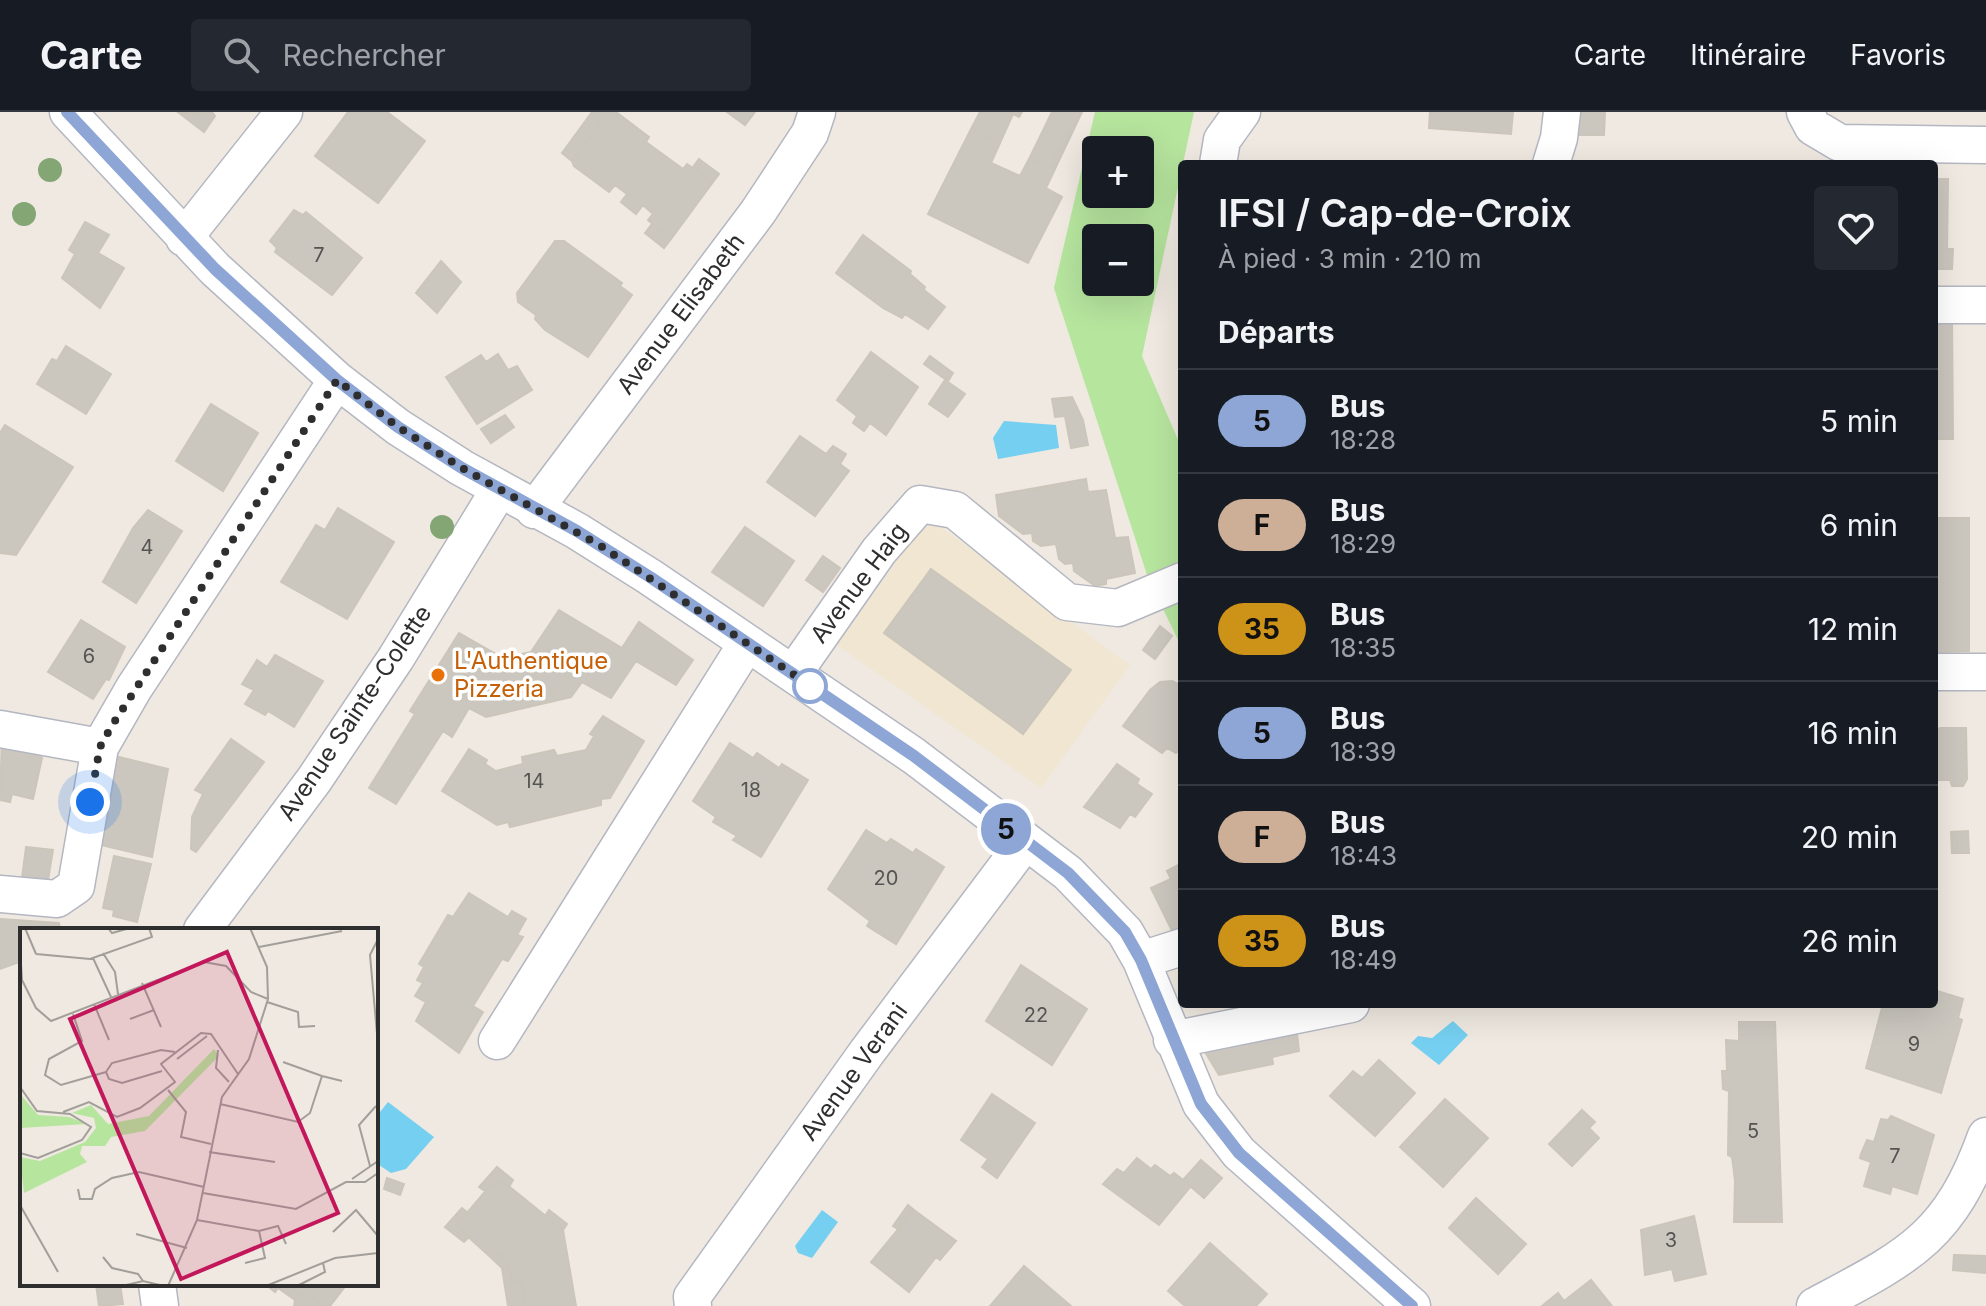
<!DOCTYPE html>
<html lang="fr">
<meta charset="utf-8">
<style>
body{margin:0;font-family:Inter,sans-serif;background:#242831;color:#f1f3f6;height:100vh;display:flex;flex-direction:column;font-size:30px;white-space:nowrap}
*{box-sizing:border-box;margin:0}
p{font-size:26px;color:#9ea1a6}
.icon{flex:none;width:44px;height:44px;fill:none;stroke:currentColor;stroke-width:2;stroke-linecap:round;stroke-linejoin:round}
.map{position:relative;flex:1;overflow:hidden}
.side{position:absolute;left:1178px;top:48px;width:760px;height:848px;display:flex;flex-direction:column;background:#171b24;border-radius:8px;box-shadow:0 8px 32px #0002}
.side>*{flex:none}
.badge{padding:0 16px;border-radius:26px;font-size:28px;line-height:52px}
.buttons{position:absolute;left:1082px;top:24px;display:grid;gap:16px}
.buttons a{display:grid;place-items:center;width:72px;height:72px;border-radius:8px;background:#171b24;box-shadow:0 8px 32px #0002;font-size:40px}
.you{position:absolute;width:40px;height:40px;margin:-20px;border:6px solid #fff;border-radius:50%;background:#1a73e8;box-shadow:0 0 0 12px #1a73e833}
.map>.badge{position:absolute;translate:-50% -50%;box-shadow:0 0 0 4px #fff}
h2{padding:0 40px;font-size:30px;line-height:72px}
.round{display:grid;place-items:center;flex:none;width:84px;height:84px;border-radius:8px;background:#242831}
.overview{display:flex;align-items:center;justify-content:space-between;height:136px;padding:0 40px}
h1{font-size:38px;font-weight:600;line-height:60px}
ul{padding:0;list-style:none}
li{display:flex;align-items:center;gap:24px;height:104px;padding:0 40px;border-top:2px solid #363941}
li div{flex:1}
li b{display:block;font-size:30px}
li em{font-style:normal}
li .badge{min-width:88px;font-weight:700;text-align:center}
header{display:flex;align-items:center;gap:48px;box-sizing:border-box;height:112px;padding:0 40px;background:#171b24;border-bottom:2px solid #363941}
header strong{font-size:38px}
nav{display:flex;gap:44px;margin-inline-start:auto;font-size:28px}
.search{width:560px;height:72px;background:#242831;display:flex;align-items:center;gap:20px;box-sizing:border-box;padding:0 28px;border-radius:8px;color:#9ea1a6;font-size:30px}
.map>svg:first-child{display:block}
</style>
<header>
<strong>Carte</strong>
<div class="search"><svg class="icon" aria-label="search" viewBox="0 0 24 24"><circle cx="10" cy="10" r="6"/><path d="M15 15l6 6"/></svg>Rechercher</div>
<nav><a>Carte</a><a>Itinéraire</a><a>Favoris</a></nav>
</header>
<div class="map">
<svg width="1986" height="1194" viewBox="0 0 1986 1194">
<rect width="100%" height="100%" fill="#efe9e1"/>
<!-- education -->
<path fill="#f0e6d1" d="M928,406L1130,553L1041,676L837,533Z"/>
<!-- green -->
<path fill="#b6e59e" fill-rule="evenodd" d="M1095,0H1194L1142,244L1182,337V536L1148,466L1054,176ZM1096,38H1140V82H1096ZM1096,126H1140V170H1096Z"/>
<!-- water -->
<path fill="#75cff0" d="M1004,309L1056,313L1059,336L998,347L993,326Z
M1453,909L1468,923L1439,953L1411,931L1418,924L1432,926Z
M388,990L434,1025L406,1057L391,1061L376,1051V1005Z
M822,1098L838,1110L812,1146L798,1141L795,1134Z"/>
<!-- building -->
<path fill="#cbc7bf" stroke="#cbc5ba" stroke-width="2" d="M212,0L215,4L204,20L179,1Z
M348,0H387L425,29L378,91L315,44Z
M592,0H609L572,49L562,41Z
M609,0H616L649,25L646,30L683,57L687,52L713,70L671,127L648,108L653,102L643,93L636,102L621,90L627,82L615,73L609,80L574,54L572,49Z
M727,0H755L745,13Z
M980,0H1022L1019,5L1013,2L1000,31L971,17Z
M1052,0H1082L1055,57L1030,45Z
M1430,0H1513L1511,22L1429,16Z
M1579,0H1605L1604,23H1578Z
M971,17L1000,31L991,51L1020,64L1030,45L1055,57L1046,76L1062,85L1028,151L928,102Z
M699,47L719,62L713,70L693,55Z
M1934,67H1948L1947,137H1953L1952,157H1934Z
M294,98L303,103L306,100L362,146L332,183L275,140L277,136L270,129Z
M85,110L109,123L98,141L124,156L100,196L62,166L75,142L69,138Z
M652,112L671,127L664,136L645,121Z
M863,123L911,159L910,162L925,175L924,178L945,195L928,217L905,202L902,206L883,196L836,161Z
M555,129H564L622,171L620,174L632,183L588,245L545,218L535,207L536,203L518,190L517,181Z
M441,149L461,170L437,201L416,181Z
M1934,209H1952L1953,327H1934Z
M66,234L111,262L86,302L37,272L52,247L57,249Z
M871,240L918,275L886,323L870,311L864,319L853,311L857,304L837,288Z
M498,242L508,258L517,254L532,278L477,312L446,265L481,243L486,250Z
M930,244L953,261L948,269L924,252Z
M945,268L965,282L948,305L929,292Z
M1072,285L1083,308L1088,333L1071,336L1065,304L1055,305L1052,287Z
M211,292L258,321L223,379L176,349Z
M505,303L514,315L491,331L481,317Z
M5,313L73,355L16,443L0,441V321Z
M800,324L826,342L833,334L846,342L840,352L849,359L815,404L767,370Z
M1086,367L1088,380L1106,378L1115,426L1128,425L1135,461L1106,467V472L1095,474L1074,459L1073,451L1065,452L1059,447L1056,432L1041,434L1033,429L1032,421L1023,422L999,404L996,383Z
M338,396L394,430L347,507L281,470L316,413L325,418Z
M148,398L182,419L136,491L103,470L133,416Z
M1934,406H1969V539L1934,540Z
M745,415L794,449L763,494L712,460Z
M823,444L840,456L823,480L806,468Z
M931,457L1071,558L1023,622L884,521Z
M559,498L622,536L639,510L693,548L676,573L636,549L611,586L582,570L571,585L486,605L469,596L452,625L443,619L396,692L369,676L415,602L410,599L459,521L503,546L531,540Z
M81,508L125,535L109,568L106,567L93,587L48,560Z
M1160,514L1172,524L1155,547L1143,538Z
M275,543L323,569L294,615L268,599L265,603L245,592L254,578L242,572L257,548L267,555Z
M1172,569L1182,574V635L1176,641L1167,636L1162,641L1123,614L1150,578L1160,570Z
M603,604L644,629L610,686L601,687V693L510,715L508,710L497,713L442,679L469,637L487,648L485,652L496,659L523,652L522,645L554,638L557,644L586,638L594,624L590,622Z
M1940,616H1966L1967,667L1963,674H1952L1950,668H1934V622Z
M2,624L30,629L42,646L33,687L12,682L10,690L0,688Z
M231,627L264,650L196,740L191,737L192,705L203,682L195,678Z
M730,631L753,646L757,641L779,656L782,652L808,668L761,745L733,728L737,724L713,710L716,705L693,689Z
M115,644L168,657L152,745L97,732Z
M1117,652L1139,667L1137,672L1152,682L1135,705L1130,702L1120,716L1084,695Z
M866,718L887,731L891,727L913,741L916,737L944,755L896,832L867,814L870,809L828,777Z
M1968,719L1969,741H1952L1951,720Z
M26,735L53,738L48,768L22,766Z
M114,744L151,752L137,810L113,804L114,798L103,796Z
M1182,751V819L1174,823L1151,776L1171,767L1167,759Z
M469,781L508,805L512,799L526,807L517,823L523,825L508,849L502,847L473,894L483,900L459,941L416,909L426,890L415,884L423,871L417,868L424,855L419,852L448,803L453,805Z
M0,807L59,811L60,818H22V849L0,857Z
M1021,853L1087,897L1052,953L986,909Z
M1934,878L1963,887L1958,906L1962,908L1941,981L1866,956L1883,892H1934Z
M1739,910H1775L1782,1110H1734L1735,1069L1732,1045L1728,1043L1729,979L1723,977L1722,959H1727L1726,928L1739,929Z
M1297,921L1299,939L1272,945L1273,952L1219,963L1202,935Z
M1379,948L1415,981L1375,1024L1330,984L1353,959L1362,966Z
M992,982L1035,1011L997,1066L982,1055L988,1047L961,1028Z
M1445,987L1488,1026L1443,1075L1400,1035Z
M1582,998L1595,1010L1589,1016L1599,1026L1572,1054L1549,1032Z
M1891,1004L1934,1023L1917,1082L1892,1074L1890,1082L1864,1074L1871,1050L1860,1046L1861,1042L1867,1028L1874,1030L1881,1007L1888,1008Z
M1137,1046L1151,1057L1155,1053L1170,1064L1174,1061L1191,1074L1159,1113L1103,1072L1117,1057L1124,1061Z
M1201,1048L1222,1066L1204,1086L1183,1068Z
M497,1055L513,1068L509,1075L501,1068L497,1073L493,1070L485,1079L479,1075Z
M387,1066L404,1072L400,1083L384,1077Z
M501,1068L563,1118L576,1194H526L521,1168L512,1170L508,1149L498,1140L487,1142L456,1114L493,1070L497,1073Z
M1476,1086L1526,1132L1498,1162L1449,1116Z
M908,1093L914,1098L899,1118L893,1114Z
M462,1096L468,1101L456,1114L468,1126L464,1130L445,1115Z
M549,1098L567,1112L563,1118L545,1104Z
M914,1098L956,1129L940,1148L936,1145L909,1180L871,1150Z
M1694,1104L1706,1162L1675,1169L1672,1157L1645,1163L1641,1118Z
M1210,1131L1267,1182L1256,1194H1185L1168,1179Z
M498,1140L508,1149L512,1170L521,1168L526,1194H508L502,1156L487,1142Z
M1954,1143L1986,1144V1161L1953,1158Z
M1024,1154L1071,1194H990Z
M1591,1168L1612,1194H1542L1558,1181L1564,1189Z
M96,1172H120L123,1192L99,1194Z
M265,1172H287L301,1183L304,1179L323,1194H294L295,1188L278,1176L275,1180Z
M287,1172H347L330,1194H323L304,1179L301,1183Z"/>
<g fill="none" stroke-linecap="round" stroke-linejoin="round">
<defs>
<path id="minor" d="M68,0L215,157L337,268L398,315L462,356L577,419L650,465L914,644L1068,761L1125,820L1141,848L1201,992L1239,1041L1412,1194
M1805,0L1813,15L1840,31L1986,33
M1218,52L1222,28L1242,0
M1551,52L1559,26L1562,0
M184,126L284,0
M1934,193H1986
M534,398L758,100L810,21L817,0
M1934,560H1986
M793,562L879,439L920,392L955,398L1067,490L1118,496L1182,469
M0,617L100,635
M0,782L57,787L76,774L100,635L134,576L337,268
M202,818L314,668L396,546L499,378
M1141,848L1182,835
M1172,928L1351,892
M497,929L747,531
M157,1172L160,1194
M693,1194L692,1185L867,940L1025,730
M1815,1194C1907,1145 1949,1127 1986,1024"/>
</defs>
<!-- minor casing -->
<use href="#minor" stroke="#b4b7c1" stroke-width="39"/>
<!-- minor -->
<use href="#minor" stroke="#fff" stroke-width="36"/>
</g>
<!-- trees -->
<g fill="#84a574">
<circle cx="50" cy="58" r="12"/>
<circle cx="24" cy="102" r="12"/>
<circle cx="442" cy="415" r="12"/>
</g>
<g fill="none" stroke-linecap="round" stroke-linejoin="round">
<defs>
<path id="line" d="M67,0L215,157L337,268L398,315L462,356L577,419L650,465L914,644L1068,761L1125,820L1141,848L1201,992L1239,1041L1412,1194"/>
</defs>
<!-- line casing -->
<use href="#line" stroke="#fff" stroke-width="18"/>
<!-- line -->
<use href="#line" stroke="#8da6d6" stroke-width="12"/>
<!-- walk -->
<path stroke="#2e2e2e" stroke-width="8" stroke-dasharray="0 14.4" d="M90,690L100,635L111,615L337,268L398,315L462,356L601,434L817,578L810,574"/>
</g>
<!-- markers -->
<circle fill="#e8710a" stroke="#fff" stroke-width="3" cx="438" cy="563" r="8"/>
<circle fill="#fff" stroke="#8da6d6" stroke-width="4" cx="810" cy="574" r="16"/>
<g text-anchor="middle" stroke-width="7" stroke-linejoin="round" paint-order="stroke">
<!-- number labels -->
<g font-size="20" fill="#555452">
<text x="319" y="150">7</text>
<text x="147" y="442">4</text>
<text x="89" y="551">6</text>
<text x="534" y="676">14</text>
<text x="751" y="685">18</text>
<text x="886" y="773">20</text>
<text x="1036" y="910">22</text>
<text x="1914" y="939">9</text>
<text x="1753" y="1026">5</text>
<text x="1895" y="1051">7</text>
<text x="1671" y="1135">3</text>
</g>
<!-- street labels -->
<g font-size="24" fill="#2e2e2e" stroke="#fff">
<text transform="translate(681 202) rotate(-53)" y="8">Avenue Elisabeth</text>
<text transform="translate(859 471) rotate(-53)" y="8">Avenue Haig</text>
<text transform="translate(355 601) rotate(-56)" y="8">Avenue Sainte-Colette</text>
<text transform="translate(854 960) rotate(-54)" y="8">Avenue Verani</text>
</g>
<!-- food labels -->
<g font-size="24" fill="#c56008" stroke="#fff" text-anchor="start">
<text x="454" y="557">L'Authentique<tspan x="454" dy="28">Pizzeria</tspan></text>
</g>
</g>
<!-- overview -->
<g transform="translate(20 816)">
<rect width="358" height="358" fill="#efe9e1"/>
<path d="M194,121L199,128L125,203L91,209L85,218H62L60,226L67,234L4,265L0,229L20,233L65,214L76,200L74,190L52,185L71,177L88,196L129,188ZM0,166L18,187L49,189L67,196L0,200Z" fill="#b6e59e"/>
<path fill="none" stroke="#a29e99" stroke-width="2" d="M5,0L16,26M88,0L92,5L110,0M358,11L350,27L358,117M239,19L322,3M0,21L2,52L16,80L31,93L184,34L206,38L231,64L248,71M83,25L95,44L98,66M16,26L70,31L132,9L129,0M73,30L91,69M122,55L141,99M247,74L278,84L279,99L295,98M74,76L89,112M53,86L62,113L29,131L25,147L41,157L86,144M110,91L134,82M198,122L196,140L209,154M157,131L187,108M263,134L302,148M142,143L102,155L89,151L86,144L92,135L141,122L155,124M0,159L17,183L50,186L71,199L62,212L18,230L0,225M148,162L166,184L161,209L191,216M200,176L278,194L290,185L302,148L322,153M43,184L69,174L97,189L120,180L155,154L141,136L181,105L191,106L218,146M189,224L255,234M350,238L339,197L356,178M332,251L358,233M58,261L60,271H72L75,261L92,250L119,244L184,259M183,265L276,281L326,254H345L358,245M0,277L38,344M177,292L239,303L258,298L266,316M313,304L336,282L358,308M116,306L167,320M83,329L92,340L118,346L123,353M225,335L245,330L239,303M102,358L123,353L144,358M148,358L177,292L202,169L229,131L248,71L247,39L230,0M246,358L315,330L358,325M277,358L305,344L303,335"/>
<path fill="#c2185b" fill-opacity="0.15" stroke="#c2185b" stroke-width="4" d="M207,24L318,285L161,351L50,91Z"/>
<rect width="358" height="358" fill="none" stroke="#2e2e2e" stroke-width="4"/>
</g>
</svg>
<div class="buttons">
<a>+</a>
<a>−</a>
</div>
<div class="you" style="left:90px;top:690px"></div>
<b class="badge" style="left:1006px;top:717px;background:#8da6d6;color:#111">5</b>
<section class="side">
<div class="overview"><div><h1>IFSI / Cap-de-Croix</h1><p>À pied · 3 min · 210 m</p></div><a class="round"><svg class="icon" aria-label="heart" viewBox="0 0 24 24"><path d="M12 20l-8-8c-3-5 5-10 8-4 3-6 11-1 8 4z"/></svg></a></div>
<h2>Départs</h2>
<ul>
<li><span class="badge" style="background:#8da6d6;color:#111">5</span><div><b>Bus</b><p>18:28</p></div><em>5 min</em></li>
<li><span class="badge" style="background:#cdaf97;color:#111">F</span><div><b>Bus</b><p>18:29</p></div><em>6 min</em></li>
<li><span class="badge" style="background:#cd9218;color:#111">35</span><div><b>Bus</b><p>18:35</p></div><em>12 min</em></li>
<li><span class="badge" style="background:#8da6d6;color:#111">5</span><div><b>Bus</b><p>18:39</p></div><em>16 min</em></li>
<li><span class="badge" style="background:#cdaf97;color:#111">F</span><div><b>Bus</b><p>18:43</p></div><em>20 min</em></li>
<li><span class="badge" style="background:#cd9218;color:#111">35</span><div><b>Bus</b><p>18:49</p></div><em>26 min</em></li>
</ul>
</section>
</div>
